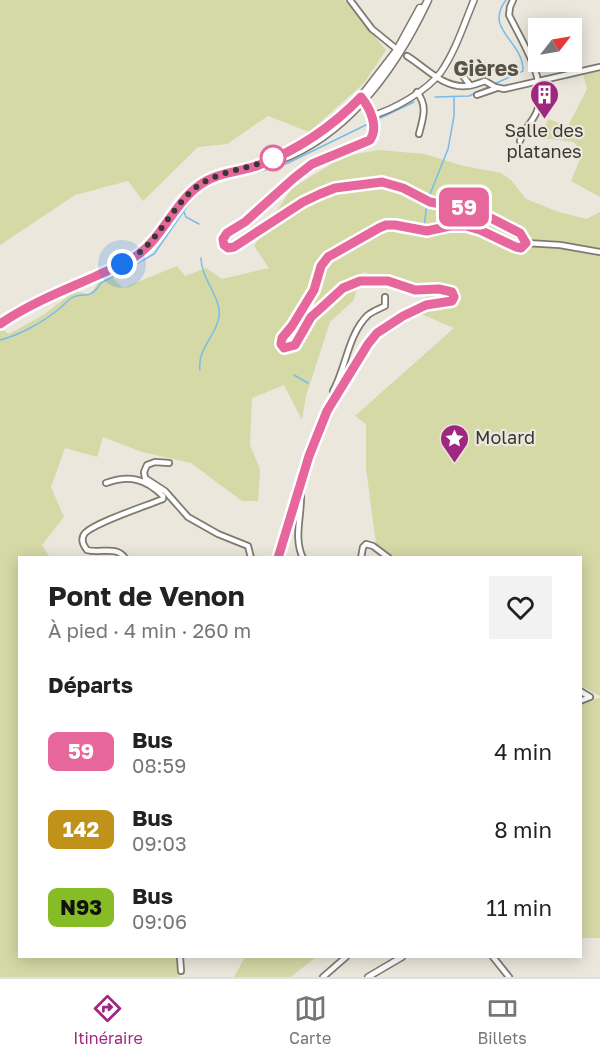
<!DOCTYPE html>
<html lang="fr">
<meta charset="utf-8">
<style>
body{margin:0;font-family:"Golos Text",sans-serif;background:#f2f2f2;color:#222;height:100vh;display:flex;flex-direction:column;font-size:22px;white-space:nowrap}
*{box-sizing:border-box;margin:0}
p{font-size:20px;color:#767676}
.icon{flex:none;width:33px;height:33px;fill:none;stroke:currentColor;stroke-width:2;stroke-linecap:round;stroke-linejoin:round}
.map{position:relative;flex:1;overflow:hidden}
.sheet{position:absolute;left:18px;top:556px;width:564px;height:402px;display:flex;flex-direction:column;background:#fff;border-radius:0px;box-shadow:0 3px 15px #0003}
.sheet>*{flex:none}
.badge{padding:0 12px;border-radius:9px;font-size:21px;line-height:39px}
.needle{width:39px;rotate:59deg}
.controls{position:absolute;left:528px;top:18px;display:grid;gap:12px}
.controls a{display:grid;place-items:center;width:54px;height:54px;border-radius:0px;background:#fff;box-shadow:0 3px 15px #0003;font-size:30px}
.you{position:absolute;width:30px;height:30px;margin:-15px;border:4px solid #fff;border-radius:50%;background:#1a73e8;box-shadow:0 0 0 9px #1a73e833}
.map>.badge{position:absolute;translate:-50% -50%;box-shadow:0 0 0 3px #fff}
h2{padding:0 30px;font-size:22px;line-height:54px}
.round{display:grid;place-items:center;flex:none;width:63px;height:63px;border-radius:0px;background:#f2f2f2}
.headline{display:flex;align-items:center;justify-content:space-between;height:102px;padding:0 30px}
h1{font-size:28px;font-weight:700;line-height:45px}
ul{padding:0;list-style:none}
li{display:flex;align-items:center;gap:18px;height:78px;padding:0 30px}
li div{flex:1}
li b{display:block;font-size:22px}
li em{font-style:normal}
li .badge{min-width:66px;font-weight:700;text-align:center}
.tabs{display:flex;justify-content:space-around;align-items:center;height:84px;border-top:2px solid #e0e0e0;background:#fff;font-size:16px;color:#767676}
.tabs a{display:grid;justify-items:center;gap:3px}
.tabs .selected{color:#a0277f}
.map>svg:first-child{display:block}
</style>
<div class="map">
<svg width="600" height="977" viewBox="0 0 600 977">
<rect width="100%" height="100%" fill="#ebe7dc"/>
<!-- green -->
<path fill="#d4d9a6" d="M0,0H344L386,50L364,83L309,132L268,116L227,144L198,147L143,201L128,181L75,195L0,245Z
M600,69V197L571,181L580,159L581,151L574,142L541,138L548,119L568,126L587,89L583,74Z
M379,150L424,154L464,166L501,173L511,180L526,199L559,212L586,219L600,212V696L581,686L580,558H394L376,544L366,468V424L355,416L454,328L421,314L427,289L363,272L353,301L330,322L306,396L302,420L284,385L252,398L250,445L260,469L258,501H242L191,463L142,452L103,437L97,457L65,448L51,487L64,517L42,545L50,558H20V641L17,643L20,649V957H179V977H0V328L9,334L43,315L71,294L78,292L89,294L93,291L98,282L111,276L123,288L177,266L185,276L206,268L222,279L269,268L254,246L291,189L344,156Z
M600,698V938H581L580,702Z
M245,957H316L291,977H234Z"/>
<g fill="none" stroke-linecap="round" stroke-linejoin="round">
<!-- stream -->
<path stroke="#78bcec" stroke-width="1.5" d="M494,84L523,71C524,41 483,30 506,0
M435,97L469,96L490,86
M374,121L414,102
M428,199L448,149L454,116V97
M184,212L186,217L199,224
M424,228L427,203
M0,340C20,335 43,322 59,309C63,306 66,302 70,299C82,290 88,303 101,283L154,254L197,192L213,183L265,170L288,163L370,123
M200,370C197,349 216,336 219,317C222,298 201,279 201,258
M294,375L308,383"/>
<defs>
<path id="minor" d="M350,0L372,29L399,51
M513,0L510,7L509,15C522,42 546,77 538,108C535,120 524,128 520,141
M407,56C425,67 443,88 466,86C472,86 479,83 485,81L495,87L504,89L600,67
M463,76L470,85
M417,92C428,106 423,118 419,134
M477,95L497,88
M526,243L560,245L600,252
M334,396L333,391C346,368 348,334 368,315C373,311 379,309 385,306V297
M169,463L155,462L147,465L144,472L145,478L165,491L188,517L218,534L248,546L251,558
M106,483C129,475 145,478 163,496V499C146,506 96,522 85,533C80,539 83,545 87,550C100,554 116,545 125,558
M298,491L301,493C302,515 293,538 303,558
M361,558L363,547L366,544L373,546L389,558
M580,691L590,697
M580,701L590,697
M180,957L181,971
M493,957L509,977
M323,977L346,957"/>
<path id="tertiary" d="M371,116C393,110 427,91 441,72C456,50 464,24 474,0
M278,558L309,456L327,411L368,343L377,333L403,317L426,305L452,301L454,297L452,292C439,287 428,293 415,290C406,289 398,282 389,281C356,276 332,293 312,317C305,325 301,336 295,345L284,348L281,344L282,338L292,326L314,290L321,266L328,257L385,225L427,231L450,226H466L480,230L516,247H521L526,243L520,233L477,211L430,202L403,188L382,182L335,188L320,194L303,202L234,247L228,248L224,245L223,239L227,233L245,222L294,178L312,164L370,140C379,127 370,108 361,97
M368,977L402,957"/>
<path id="secondary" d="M363,94L397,50L420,8
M267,161C299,148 329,128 354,104
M0,324L41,301L138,255C162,234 174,201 202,184C225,168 254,170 280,160C350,133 397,66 428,0"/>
</defs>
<!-- minor casing -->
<use href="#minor" stroke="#7e7a70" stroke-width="8"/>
<!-- tertiary casing -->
<use href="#tertiary" stroke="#7e7a70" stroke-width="8"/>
<!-- secondary casing -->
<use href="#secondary" stroke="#7e7a70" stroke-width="9"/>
<!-- minor -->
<use href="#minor" stroke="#fff" stroke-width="4.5"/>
<!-- tertiary -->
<use href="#tertiary" stroke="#fff" stroke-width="5"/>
<!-- secondary -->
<use href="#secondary" stroke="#fff" stroke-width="6"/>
</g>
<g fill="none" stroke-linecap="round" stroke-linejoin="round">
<defs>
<path id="line" d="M0,324C29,304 62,291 94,277C109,270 126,264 139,254C166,233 176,198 206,181C223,171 242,172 259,165C297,150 333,126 361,97C370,108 379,127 370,140L312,164L294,178L245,222L227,233L223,239L224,245L228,248L234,247L303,202L320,194L335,188L382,182L403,188L430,202L477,211L520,233L526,243L521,248L516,247L480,230L466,226H450L427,231L395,225H386L379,228L328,257L321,266L314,290L292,326L282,338L281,344L284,348L295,345L311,317L320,309L343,288L360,281H388L415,290L439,289L452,292L454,297L452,301L426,305L403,316L377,333L368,344L327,411L309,456L278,558"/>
</defs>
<!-- line casing -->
<use href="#line" stroke="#fff" stroke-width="14"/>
<!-- line -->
<use href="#line" stroke="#e7679c" stroke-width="9"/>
<!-- walk -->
<path stroke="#383732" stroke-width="6" stroke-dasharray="0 10.8" d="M122,264C157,247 167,212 195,188C218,170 249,170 273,158"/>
</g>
<!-- icons -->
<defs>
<symbol id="building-pin" viewBox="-11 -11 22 30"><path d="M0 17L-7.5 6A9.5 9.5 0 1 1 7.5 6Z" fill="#a0277f" stroke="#ebe7dc"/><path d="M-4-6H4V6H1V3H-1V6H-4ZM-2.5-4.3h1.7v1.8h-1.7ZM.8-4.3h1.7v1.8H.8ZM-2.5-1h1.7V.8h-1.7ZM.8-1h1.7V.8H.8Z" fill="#fff"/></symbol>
<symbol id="sight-pin" viewBox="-11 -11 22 30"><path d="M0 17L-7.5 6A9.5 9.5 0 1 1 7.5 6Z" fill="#a0277f" stroke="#ebe7dc"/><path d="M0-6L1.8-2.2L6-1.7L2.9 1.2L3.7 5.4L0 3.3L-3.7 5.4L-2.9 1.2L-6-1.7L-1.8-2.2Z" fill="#fff"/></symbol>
</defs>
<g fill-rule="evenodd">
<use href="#building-pin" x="528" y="78" width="33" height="45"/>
<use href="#sight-pin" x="438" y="422" width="33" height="45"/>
</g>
<!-- markers -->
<circle fill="#fff" stroke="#e7679c" stroke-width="3" cx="273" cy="158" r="12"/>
<g text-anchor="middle" stroke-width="4.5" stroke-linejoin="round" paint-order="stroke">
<!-- poi labels -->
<g font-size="18" fill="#383732" stroke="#ebe7dc">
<text x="544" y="137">Salle des<tspan x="544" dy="21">platanes</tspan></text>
<text x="475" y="444" text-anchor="start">Molard</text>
</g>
<!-- quarter labels -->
<g font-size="21" font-weight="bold" fill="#565349" stroke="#ebe7dc">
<text x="486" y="76">Gières</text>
</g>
</g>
</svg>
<div class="controls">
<a><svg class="needle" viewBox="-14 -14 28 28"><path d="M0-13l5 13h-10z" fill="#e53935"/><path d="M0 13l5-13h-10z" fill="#767676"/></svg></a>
</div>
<div class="you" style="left:122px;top:264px"></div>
<b class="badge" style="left:464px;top:207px;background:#e7679c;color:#fff">59</b>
<section class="sheet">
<div class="headline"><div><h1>Pont de Venon</h1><p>À pied · 4 min · 260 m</p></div><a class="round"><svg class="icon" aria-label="heart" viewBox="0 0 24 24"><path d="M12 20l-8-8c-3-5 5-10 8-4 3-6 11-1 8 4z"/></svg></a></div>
<h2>Départs</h2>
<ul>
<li><span class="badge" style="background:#e7679c;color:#fff">59</span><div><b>Bus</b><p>08:59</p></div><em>4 min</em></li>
<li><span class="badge" style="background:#c0921a;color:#fff">142</span><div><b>Bus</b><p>09:03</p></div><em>8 min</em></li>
<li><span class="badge" style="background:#86bc25;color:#111">N93</span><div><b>Bus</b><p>09:06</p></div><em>11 min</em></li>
</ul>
</section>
</div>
<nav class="tabs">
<a class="selected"><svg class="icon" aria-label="directions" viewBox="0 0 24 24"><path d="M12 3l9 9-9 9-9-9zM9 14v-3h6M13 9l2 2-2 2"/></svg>Itinéraire</a>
<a><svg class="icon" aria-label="map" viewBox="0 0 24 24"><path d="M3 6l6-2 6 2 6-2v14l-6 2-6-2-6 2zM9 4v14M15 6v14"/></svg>Carte</a>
<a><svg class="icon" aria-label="tickets" viewBox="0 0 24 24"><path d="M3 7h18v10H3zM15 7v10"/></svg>Billets</a>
</nav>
